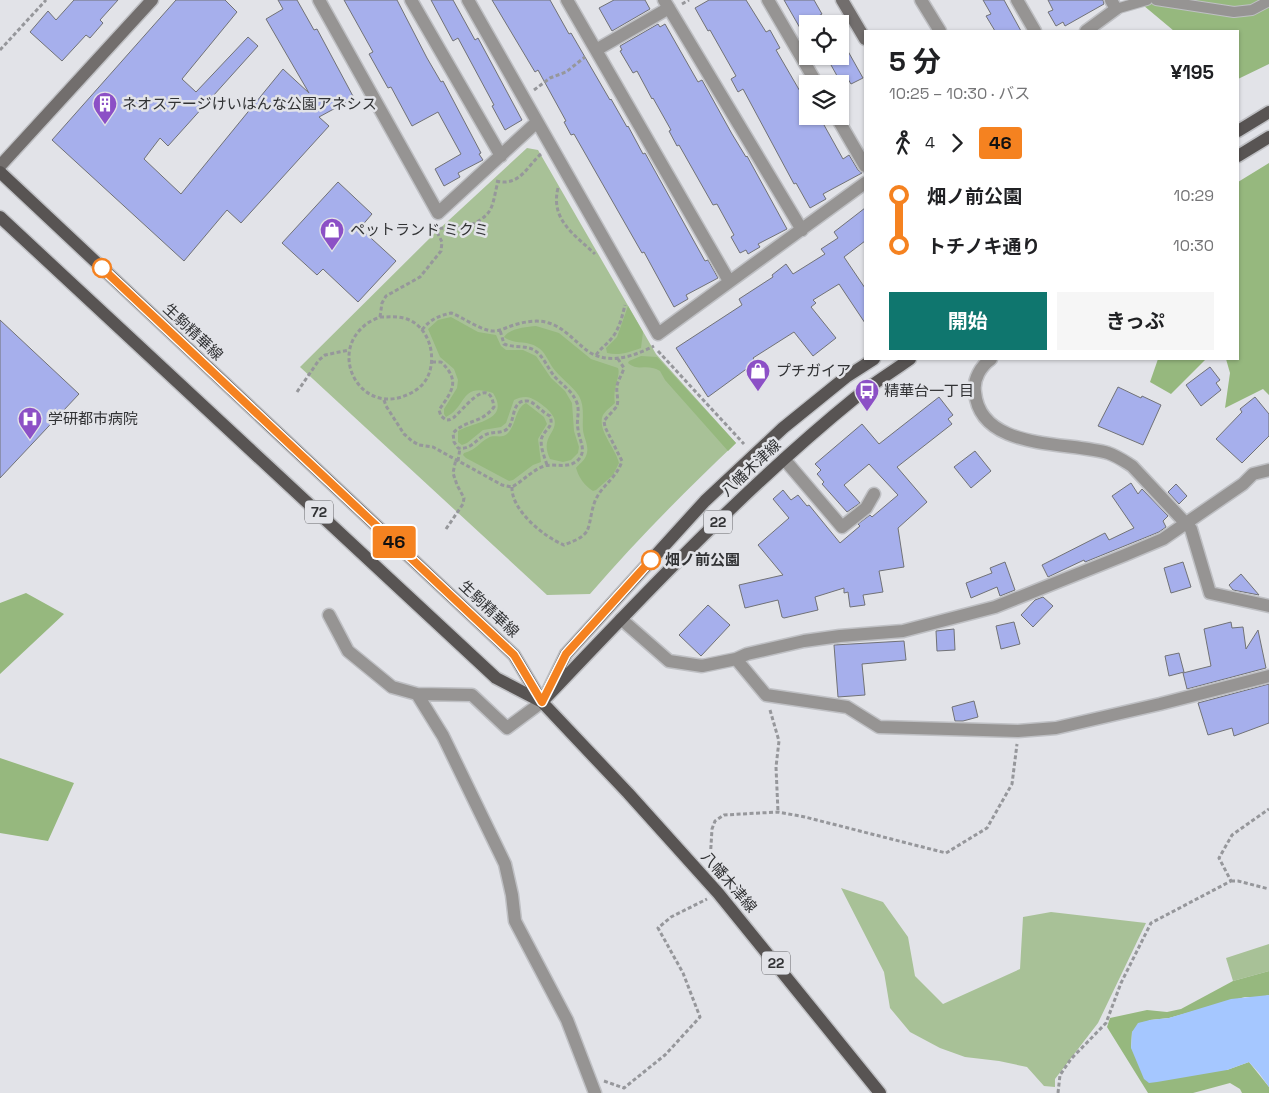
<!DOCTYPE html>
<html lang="ja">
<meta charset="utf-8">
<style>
body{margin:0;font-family:"Space Grotesk","Noto Sans JP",sans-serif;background:#f6f6f6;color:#202124;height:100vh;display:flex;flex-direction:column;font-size:19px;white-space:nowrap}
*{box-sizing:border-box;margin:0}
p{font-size:16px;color:#757577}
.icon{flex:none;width:28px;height:28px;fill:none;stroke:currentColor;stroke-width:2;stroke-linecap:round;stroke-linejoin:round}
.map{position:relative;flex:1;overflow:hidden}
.sheet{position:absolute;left:864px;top:30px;width:375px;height:330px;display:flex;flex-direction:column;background:#fff;border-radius:0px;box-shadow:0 1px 4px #0004}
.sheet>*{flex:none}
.badge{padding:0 10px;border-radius:4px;font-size:18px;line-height:32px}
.buttons{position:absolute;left:799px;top:15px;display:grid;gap:10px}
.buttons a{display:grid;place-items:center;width:50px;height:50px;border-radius:0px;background:#fff;box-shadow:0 1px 4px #0004;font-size:25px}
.map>.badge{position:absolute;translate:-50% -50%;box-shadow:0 0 0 2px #fff}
.legs{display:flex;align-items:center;gap:8px;height:55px;padding:0 25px;font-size:16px}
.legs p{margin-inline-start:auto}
.summary{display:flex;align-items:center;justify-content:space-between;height:85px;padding:0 25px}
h1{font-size:28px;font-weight:700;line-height:38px}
.cta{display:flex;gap:10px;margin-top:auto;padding:10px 25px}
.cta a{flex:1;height:58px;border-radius:0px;background:#0f766e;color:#fff;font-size:20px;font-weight:700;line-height:58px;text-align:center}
.cta a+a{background:#f6f6f6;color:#202124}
ul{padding:0 25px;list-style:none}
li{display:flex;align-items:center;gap:18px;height:50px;font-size:19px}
li i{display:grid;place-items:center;width:8px;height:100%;margin:0 6px;background:currentColor}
li i::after{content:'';width:12px;height:12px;margin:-6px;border:4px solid;border-radius:50%;background:#fff}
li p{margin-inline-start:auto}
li:first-child i{background:linear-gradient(#0000 50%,currentColor 0)}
li:last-child i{background:linear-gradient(currentColor 50%,#0000 0)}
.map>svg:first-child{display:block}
</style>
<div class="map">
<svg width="1269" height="1093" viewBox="0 0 1269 1093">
<rect width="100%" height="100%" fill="#e2e3e8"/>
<!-- green -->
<path fill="#a8c197" d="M527,148L538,150L656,354L736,443C685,491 636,541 590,594L547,595L300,367L435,233Z
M841,888L883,902L908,937L915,976L943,1004L1020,969L1023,917L1051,912L1146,923L1098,1023L1055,1079V1087L1044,1086L1027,1067L999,1061L965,1057L940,1048L910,1032L890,1008L884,972Z
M1269,944V971L1233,981L1226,958Z"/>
<!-- forest -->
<path fill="#96b87e" d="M1137,0H1269V64L1238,79V31H1174Z
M1269,163V395L1263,389L1225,408L1230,373L1226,359H1238V182Z
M628,306L643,332L641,348C629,352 620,356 607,353L606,348L617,337Z
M451,317L478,332L496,335L501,346L506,350H523L536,356L551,378L565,391L572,403L574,431L579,447L578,453L571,460L563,462L550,459C539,436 559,433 554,418C551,410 534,397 526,397C521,397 518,398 514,400L506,423L501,427L483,430L467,443L462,445L458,442V431C473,422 511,421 493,393C460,382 467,407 446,417L444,414V409L457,388L458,380L454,369L440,357L428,329L438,320Z
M536,326L559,333L591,359L618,368C621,376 612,388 615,403C611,407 603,412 602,418C599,432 616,449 619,463L613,475L596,490L593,491C584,485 579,478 576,468C579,464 584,461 586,456C590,447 584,439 583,430C582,418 585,407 579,396C572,385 560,378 553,368C548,361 545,351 537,347C527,340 514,345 504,337C510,328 526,327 536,326Z
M641,356L657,357L736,443L728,451L665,380L660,371C647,363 638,372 628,363L629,361Z
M1158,359H1206L1171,394L1150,382Z
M526,403L544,417L547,424L538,439L541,462L533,465L513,480L509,481L466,458L463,455L464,453C478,449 478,443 488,438C494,434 501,439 507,434C517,425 514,409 526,403Z
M26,593L64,614L0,674V603Z
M0,758L74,783L48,841L0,833Z
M1269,971V995L1262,997H1245L1169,1018L1150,1020L1132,1032L1131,1048L1227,1070L1249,1062L1269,1087V1093H1242L1240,1089L1230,1083L1193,1093H1148L1107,1027L1110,1018L1147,1010L1167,1012L1181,1009L1233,981Z"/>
<!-- water -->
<path fill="#a5c7ff" d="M1269,995V1087L1259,1073L1249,1062L1227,1070L1157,1082L1149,1083L1144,1079L1131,1048L1132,1032L1138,1023L1150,1020L1169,1018L1231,999Z"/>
<!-- building -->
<path fill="#a6afec" stroke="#717276" d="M74,0H118L100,20L103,23L90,38L86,35L62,61L30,32L48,11L56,20Z
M176,0H225L237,12L182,79L196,92L248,37L258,46L168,146L160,138L144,159L181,194L283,69L309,93L266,19L283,9L278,0H297L314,30L317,29L354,98L319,117L329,126L241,223L227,210L184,261L52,140Z
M344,0H397L427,58L441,82L443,81L481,153L479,154L483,160L458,173L460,177L444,186L435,169L461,154L438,112L412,126L391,87L388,88L369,54L373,52Z
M431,0H453L475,40L478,38L522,120L505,130L492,106L494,105L458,38L453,41Z
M492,0H550L569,34L571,33L610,100L611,99L627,127L628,126L643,154L645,153L705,261L708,260L718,278L686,295L688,299L674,307L644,252L642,253L574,134L571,135L564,122L566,121L538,70L535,72Z
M614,0H645L650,9L612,31L599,8Z
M709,0H746L766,32L770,30L780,48L776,50L808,105V116H819L843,159L849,155L858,170L862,173L823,194L826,199L810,208L796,183L794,184L743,89L738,92L731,79L736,76L710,30L708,31L695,8Z
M784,0H814L822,14L808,22V42Z
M983,0H1004L1021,31H995L986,16L991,14Z
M1048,0H1103L1104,4L1065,26L1063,22L1056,26L1048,12L1053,10Z
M658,24L660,27L665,24L698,82L702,80L732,134L746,157L747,156L787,229L758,244L760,247L748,254L746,250L740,253L731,237L734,235L717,204L713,205L679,145L677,146L669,131L671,130L653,98L652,99L637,71L633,73L620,51L622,50L620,46Z
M840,37L863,78L851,84L848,79L841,83L826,56H840Z
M338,182L372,214L360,228L396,261L358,302L323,269L317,275L282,243Z
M865,208V241L844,257L865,288V323L839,284L813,300L816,303L811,307L836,338L813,356L794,332L753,358L756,362L708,397L676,348L742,305L739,299L773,277L772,275L786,264L793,274L825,254L821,249L838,238L834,232Z
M0,320L79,394L0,478Z
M1210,367L1220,380L1216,383L1221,390L1201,406L1186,385Z
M1118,387L1141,398L1142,396L1161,405L1143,445L1098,426Z
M939,397L953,415L948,419L952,424L897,467L927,502L898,528L904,567L879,571L883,592L863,595L865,605L850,607L848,592L844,593V588L815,597L818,610L784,618L782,617L778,600L745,608L739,585L783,575L758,545L789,518L773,499L783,490L791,500L798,495L807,506L809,505L840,543L860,526L858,524L870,515L872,517L898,495L869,464L844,485L860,503L847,512L822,484L824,482L817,474L821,470L815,464L862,424L879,444Z
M1255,397L1269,414V436L1242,463L1216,439L1242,412L1240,409Z
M975,451L991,471L971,488L954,467Z
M1131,483L1138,494L1142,489L1168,516L1163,521L1166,527L1159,532L1085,562L1084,560L1048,577L1042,565L1105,533L1109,540L1134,528L1112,496Z
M1176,484L1187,496L1179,504L1168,492Z
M1005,562L1015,590L1000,596L997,587L971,598L966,583L992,573L990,568Z
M1183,562L1191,587L1171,593L1164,568Z
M1241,574L1259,595L1233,590L1229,585Z
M1043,597L1053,606L1033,627L1021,615L1035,600Z
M708,605L730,625L701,656L679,635Z
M1014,622L1020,644L1001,649L996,626Z
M1231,622L1232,628L1243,627L1246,649L1258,630L1266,668L1187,689L1183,673L1211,666L1204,629Z
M954,629L955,650L937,651L936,631Z
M904,641L906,660L862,664L865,695L838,697L834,645Z
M1179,653L1184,672L1169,676L1165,656Z
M1269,684V723L1234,736L1232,728L1208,735L1198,703Z
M974,701L978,717L963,721H955L952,707Z"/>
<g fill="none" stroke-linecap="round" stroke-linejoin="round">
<defs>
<path id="lane" d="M1156,0L1234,12L1252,10L1269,1
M1116,9L1147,0"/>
<path id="street" d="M319,0L438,213L537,122
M411,0L501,156
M468,0L658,334L865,183
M567,0L729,281
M664,0L802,230
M768,0L817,84
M921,0L940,31
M1017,0L1035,31
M1086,31L1116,9L1111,0
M596,50L669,8
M836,116L865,166
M991,359C981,366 973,379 975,392C980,451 1067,441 1108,453C1117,456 1124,461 1132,466L1191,529L1210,593L1269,606
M784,459L842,527L866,508L874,494
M329,615L348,651L392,687L417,694L472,695L507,728L542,702
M621,619L669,661L702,666L736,659L747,654L804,641L840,636L903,631L995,607L1125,555L1163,539L1243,484L1253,474L1269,470
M736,659L766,695L847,707L879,727L1018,731L1056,728L1160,704L1269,676
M417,694L443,736L505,864L512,895L515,921L567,1020L595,1093"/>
<path id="secondary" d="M842,0L865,39
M0,166L152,0"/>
<path id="primary" d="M1238,131L1269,112
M1238,156L1269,137
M0,172L514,655L542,702L628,793L718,893L880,1093
M0,217L496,678L542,702
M548,691L566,654L705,501L783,428L846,377L874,359
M542,702C642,597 742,490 855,398C872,384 892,372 910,359"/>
</defs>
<!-- lane casing -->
<use href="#lane" stroke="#bfc0c4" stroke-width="12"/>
<!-- street casing -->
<use href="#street" stroke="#bfc0c4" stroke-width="15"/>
<!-- secondary casing -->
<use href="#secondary" stroke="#bfc0c4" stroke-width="15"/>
<!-- primary casing -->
<use href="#primary" stroke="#bfc0c4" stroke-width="15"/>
<!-- path -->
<path stroke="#96979b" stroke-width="3" stroke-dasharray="4 2.5" stroke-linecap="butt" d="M682,4L689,0
M0,50L46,0
M534,90L550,78L566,72L585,57
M496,181C520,187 527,166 541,154
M558,188C550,220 575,235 595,254
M380,317C389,317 398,316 407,319C429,327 437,356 428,376C424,385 417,390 409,394C362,417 328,356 364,326C368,322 375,319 380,317Z
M380,317L382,303L386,296L420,277L441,251L442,242L435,228C454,229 474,229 488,213C494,206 495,191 498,182
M422,330C430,319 439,316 451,313C465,318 479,330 493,331C500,331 505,328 511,326C523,322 537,319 549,323C565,328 575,342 589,352C610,365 634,356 654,346
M658,351L744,444
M596,355C601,348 606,345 611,339C619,330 622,317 625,305
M432,362H441C461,381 452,391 439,410L441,416L446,420C450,420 450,420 453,418C462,412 489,372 494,407C481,424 467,419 453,433L454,442L458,448C471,450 475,440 485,435C492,431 501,434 507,429C516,422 510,399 528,401C533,401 543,413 550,416C554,427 546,428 542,437C539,445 545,458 547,465
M297,392L319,360L325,355L349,350
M384,400L386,406L404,434L412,441L419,445L433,447L502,485L512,487C523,481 531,471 544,466C555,463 567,469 577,461C588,451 579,441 578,429C576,420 580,412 577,403C572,390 563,386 555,377C548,369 543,355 534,350C525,345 514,348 504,344L500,330
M458,461L460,448
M512,487C511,510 544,537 564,545C571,542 582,539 587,531C591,523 591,507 597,497C604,484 617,477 622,461L605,427L604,421C607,417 615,409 617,406C619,400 616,392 617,386C618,380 622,375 624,368L618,359
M446,529L463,504L464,498L457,485L453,473L456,459
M770,710L779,741L776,767L778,812
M710,862L712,829L715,821L724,815L778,812L805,817L946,853L987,828L1012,784L1017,744
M1231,881H1238L1269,889
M604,1081L624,1088L665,1055L700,1017L683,973L658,928L671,917L707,899
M1058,1093L1060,1075L1071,1059L1106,1023L1121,983L1151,923L1231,881L1219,858L1232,835L1269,809"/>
<!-- lane -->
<use href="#lane" stroke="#969493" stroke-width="10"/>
<!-- street -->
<use href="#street" stroke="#969493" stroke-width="12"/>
<!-- secondary -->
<use href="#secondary" stroke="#726e6d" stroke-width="12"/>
<!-- primary -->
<use href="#primary" stroke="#585453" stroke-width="12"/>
</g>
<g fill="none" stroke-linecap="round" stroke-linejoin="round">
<defs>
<path id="line-1" d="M102,268L514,655L542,702L566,654L651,560"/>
</defs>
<!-- line-1 casing -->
<use href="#line-1" stroke="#fff" stroke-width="11"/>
<!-- line-1 -->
<use href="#line-1" stroke="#f58220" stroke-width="8"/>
</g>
<!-- icons -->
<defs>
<symbol id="building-pin" viewBox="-11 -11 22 30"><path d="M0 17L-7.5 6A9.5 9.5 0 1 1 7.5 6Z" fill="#8c50c6" stroke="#e2e3e8"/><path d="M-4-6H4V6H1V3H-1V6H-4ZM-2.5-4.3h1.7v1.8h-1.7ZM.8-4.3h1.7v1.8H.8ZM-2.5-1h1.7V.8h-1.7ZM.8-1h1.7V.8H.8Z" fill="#fff"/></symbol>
<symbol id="shop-pin" viewBox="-11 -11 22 30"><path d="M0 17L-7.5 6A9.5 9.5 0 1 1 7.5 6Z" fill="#8c50c6" stroke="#e2e3e8"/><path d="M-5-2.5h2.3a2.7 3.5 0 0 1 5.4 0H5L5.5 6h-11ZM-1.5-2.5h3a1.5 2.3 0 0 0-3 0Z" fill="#fff"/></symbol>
<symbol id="bus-pin" viewBox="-11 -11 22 30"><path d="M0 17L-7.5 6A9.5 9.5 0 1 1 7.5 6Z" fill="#8c50c6" stroke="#e2e3e8"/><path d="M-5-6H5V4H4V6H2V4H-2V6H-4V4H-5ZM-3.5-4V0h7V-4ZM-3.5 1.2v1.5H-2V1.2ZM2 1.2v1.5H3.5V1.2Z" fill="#fff"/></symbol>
<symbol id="hospital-pin" viewBox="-11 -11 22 30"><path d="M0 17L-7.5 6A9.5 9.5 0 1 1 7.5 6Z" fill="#8c50c6" stroke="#e2e3e8"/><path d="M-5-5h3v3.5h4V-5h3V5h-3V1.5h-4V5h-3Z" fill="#fff"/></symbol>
</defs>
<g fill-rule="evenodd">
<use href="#building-pin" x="91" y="90" width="28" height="38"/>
<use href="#shop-pin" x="318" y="216" width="28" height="38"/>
<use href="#shop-pin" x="744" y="357" width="28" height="38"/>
<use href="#bus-pin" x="853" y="377" width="28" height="38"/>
<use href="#hospital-pin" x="16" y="405" width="28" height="38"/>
</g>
<!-- markers -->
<g fill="#fff" stroke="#f58220" stroke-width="2.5">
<circle cx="102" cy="268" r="9"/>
<circle cx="651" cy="560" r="9"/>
</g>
<g text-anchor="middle" stroke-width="5" stroke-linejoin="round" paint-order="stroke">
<!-- shield labels -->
<g fill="#e2e3e8" stroke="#66676a" stroke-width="1">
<rect x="305" y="500.5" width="28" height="23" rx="4"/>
<rect x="704" y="510.5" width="28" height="23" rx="4"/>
<rect x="762" y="951.5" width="28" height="23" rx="4"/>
</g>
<g font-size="14" font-weight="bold" fill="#313234">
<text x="319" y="517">72</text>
<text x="718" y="527">22</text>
<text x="776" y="968">22</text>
</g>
<!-- poi labels -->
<g font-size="15" fill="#313234" stroke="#e2e3e8" text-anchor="start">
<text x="122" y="109">ネオステージけいはんな公園アネシス</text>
<text x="350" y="235">ペットランド ミクミ</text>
<text x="776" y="376">プチガイア</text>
<text x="884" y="396">精華台一丁目</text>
<text x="48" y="424">学研都市病院</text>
</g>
<!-- street labels -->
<g font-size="15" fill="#313234" stroke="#e2e3e8">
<text transform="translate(193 332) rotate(43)" y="5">生駒精華線</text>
<text transform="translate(751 468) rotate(-43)" y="5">八幡木津線</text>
<text transform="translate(489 609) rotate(43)" y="5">生駒精華線</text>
<text transform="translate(729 882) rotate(49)" y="5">八幡木津線</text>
</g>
<!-- stop labels -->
<g font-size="15" font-weight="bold" fill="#313234" stroke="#e2e3e8" text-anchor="start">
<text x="665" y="565">畑ノ前公園</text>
</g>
</g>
</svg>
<div class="buttons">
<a><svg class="icon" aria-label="locate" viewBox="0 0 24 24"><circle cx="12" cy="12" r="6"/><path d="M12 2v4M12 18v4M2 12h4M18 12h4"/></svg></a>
<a><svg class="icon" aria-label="layers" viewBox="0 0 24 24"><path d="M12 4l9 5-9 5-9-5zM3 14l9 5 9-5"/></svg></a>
</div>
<b class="badge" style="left:394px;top:542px;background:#f58220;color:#111">46</b>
<section class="sheet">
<div class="summary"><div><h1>5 分</h1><p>10:25 – 10:30 · バス</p></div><b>¥195</b></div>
<div class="legs"><svg class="icon" aria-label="walk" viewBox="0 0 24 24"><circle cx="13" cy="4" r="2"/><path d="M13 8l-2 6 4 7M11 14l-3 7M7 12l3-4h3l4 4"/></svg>4<svg class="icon" aria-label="forward" viewBox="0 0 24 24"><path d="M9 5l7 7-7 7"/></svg><b class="badge" style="background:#f58220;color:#111">46</b></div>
<ul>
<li><i style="color:#f58220"></i><b>畑ノ前公園</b><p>10:29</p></li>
<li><i style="color:#f58220"></i><b>トチノキ通り</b><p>10:30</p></li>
</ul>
<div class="cta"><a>開始</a><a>きっぷ</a></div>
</section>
</div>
